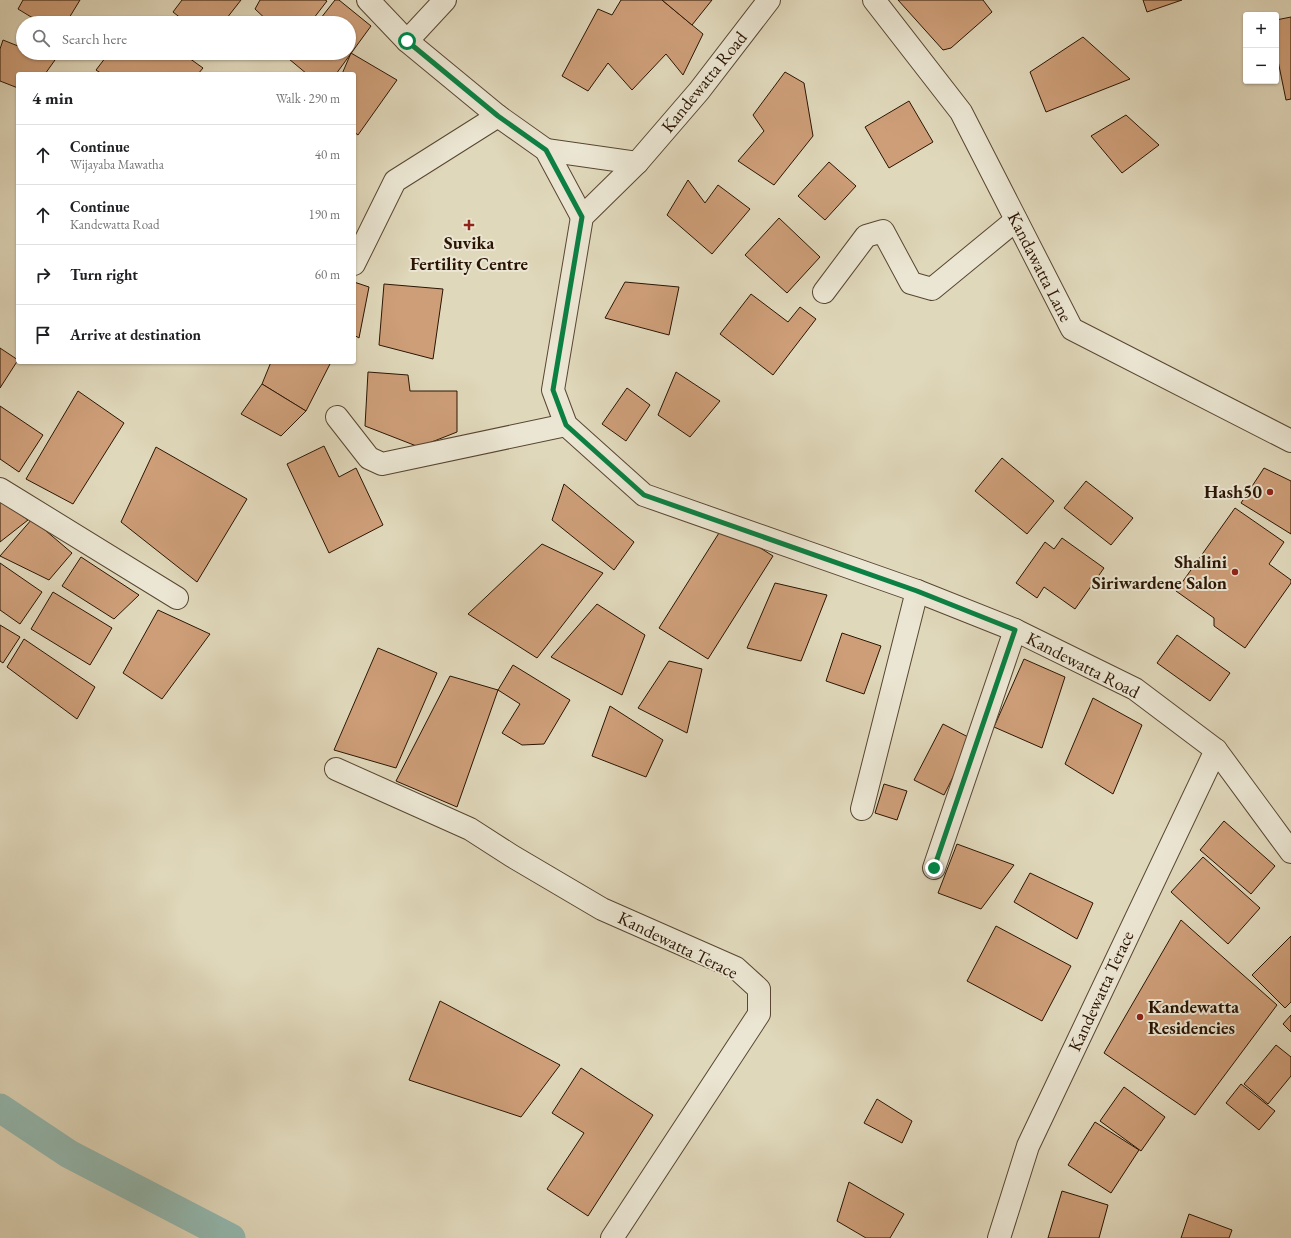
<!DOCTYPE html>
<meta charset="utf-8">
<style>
:root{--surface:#fff;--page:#f6f6f6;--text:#202124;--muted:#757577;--line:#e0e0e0}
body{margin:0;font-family:"EB Garamond",serif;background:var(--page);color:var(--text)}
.controls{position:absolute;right:12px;top:12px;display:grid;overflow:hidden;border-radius:4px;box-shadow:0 1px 3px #0004}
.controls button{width:36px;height:36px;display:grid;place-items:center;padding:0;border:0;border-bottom:1px solid var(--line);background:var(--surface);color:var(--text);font:20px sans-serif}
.stop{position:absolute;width:12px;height:12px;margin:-9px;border:3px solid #0b8043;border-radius:50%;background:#fff}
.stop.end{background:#0b8043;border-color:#fff;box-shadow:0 1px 4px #0008}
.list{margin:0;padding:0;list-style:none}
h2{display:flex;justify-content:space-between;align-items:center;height:52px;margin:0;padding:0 16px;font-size:17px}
h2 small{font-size:13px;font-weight:400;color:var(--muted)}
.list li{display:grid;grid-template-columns:26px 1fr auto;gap:12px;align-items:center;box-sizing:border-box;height:60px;padding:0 16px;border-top:1px solid var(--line)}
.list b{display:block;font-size:15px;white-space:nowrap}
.list p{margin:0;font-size:13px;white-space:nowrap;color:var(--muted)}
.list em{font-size:13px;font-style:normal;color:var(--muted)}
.icon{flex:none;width:22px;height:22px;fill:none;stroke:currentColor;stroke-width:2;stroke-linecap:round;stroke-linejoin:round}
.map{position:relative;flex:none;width:1291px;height:1238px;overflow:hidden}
.search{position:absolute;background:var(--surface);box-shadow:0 1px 3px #0004;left:16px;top:16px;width:340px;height:44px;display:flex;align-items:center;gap:10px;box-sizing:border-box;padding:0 14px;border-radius:22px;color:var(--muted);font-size:15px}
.panel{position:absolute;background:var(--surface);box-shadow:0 1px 3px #0004;left:16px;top:72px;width:340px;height:292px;border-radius:4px}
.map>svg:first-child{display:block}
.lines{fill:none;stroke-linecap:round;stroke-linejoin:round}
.canal{stroke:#94bab1;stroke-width:29}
.building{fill:#cd9e78;stroke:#2b1503}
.minor-casing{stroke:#584631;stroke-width:24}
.minor{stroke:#ebe6d3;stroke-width:22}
.route{stroke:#0b8043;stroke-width:5}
.poi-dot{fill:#8f2418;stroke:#ebe6d3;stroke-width:1.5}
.labels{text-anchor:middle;stroke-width:4;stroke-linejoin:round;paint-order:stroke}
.street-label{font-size:18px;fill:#2b1503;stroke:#ebe6d3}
.poi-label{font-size:18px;font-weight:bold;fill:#2b1503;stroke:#ebe6d3;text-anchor:end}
</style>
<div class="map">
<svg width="1291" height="1238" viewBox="0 0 1291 1238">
<rect width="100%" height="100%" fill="#e0d8bb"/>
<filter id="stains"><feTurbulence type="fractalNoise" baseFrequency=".005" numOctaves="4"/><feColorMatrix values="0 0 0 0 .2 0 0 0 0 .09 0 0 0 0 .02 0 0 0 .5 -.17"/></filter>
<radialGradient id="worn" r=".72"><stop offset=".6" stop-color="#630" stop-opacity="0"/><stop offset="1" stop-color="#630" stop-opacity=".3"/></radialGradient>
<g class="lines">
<path class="canal" d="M0,1108l69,46 162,84"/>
</g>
<g class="building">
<path d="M23,0h57l-14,23h-25l-23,-14z"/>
<path d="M182,0h59l-18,23h-36l-14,-11z"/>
<path d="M260,0h65l2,1 -17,22h-40l-15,-14z"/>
<path d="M335,0h4l32,26 -35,48h-29l-18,-15 5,-6h55v-30h-32z"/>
<path d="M621,0h41l41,34 -20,41 -17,-21 -34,36 -24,-27 -20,28 -26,-15 36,-67 14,6z"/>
<path d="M662,0h50l-20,25z"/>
<path d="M898,0h85l9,12 -41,36 -8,2z"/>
<path d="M1143,0h39l-35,12z"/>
<path d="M1291,17v82l-5,1 -10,-49v-31z"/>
<path d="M135,18l7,5h-11z"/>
<path d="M1083,37l47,42 -84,33 -16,-40z"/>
<path d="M3,40l20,8v5h15l17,7 -10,14h-27v14l-18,-7v-32z"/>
<path d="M109,53h73l21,15 -5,6h-96l-6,-4z"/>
<path d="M351,53l46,27 -39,55 -4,-3v-58h-12z"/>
<path d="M785,72l19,11 9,53 -39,49 -36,-24 26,-30 -11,-16z"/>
<path d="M909,101l24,41 -44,26 -24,-41z"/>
<path d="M1126,115l33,30 -37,28 -31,-37z"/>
<path d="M829,162l27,24 -31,34 -27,-24z"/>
<path d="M688,180l17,23 13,-18 32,24 -38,45 -45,-39z"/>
<path d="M779,218l41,39 -33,36 -42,-38z"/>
<path d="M354,282l15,5 -10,51 -5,-3z"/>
<path d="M625,282l54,5 -10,48 -64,-17z"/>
<path d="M384,284l59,5 -10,70 -54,-14z"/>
<path d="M751,294l37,28 12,-15 16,12 -43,56 -53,-41z"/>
<path d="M0,348l18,12 -18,28z"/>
<path d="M271,362h60l-25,49 -44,-27z"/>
<path d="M368,372l40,3 2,16h47v41l-38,15 -54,-21z"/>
<path d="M676,372l44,29 -30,36 -32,-22z"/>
<path d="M262,384l44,27 -25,25 -40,-22z"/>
<path d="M627,388l23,17 -24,36 -24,-17z"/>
<path d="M78,391l46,32 -51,81 -47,-25z"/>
<path d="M0,406l43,29 -24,37 -19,-13z"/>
<path d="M324,446l15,31 17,-9 27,57 -54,28 -42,-89z"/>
<path d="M156,447l91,52 -50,83 -76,-60z"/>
<path d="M1002,458l52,43 -27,33 -52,-43z"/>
<path d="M1264,468l27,13v53l-50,-31z"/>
<path d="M1086,481l47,37 -22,27 -47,-37z"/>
<path d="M564,484l70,58 -20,28 -62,-50z"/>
<path d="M0,500l28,20 -28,22z"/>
<path d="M1235,508l49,34 -15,22 22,16v3l-46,65 -31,-22v-8l-38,-27z"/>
<path d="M32,519l40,34 -23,27 -49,-24z"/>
<path d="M724,525l49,31 -65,103 -49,-31z"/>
<path d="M1062,538l42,30 -29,41 -31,-22 -7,11 -21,-15 29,-41 9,7z"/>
<path d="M542,544l61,29 -66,85 -69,-44z"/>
<path d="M81,557l58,38 -25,24 -52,-33z"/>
<path d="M0,563l42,29 -22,32 -20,-14z"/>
<path d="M775,583l52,12 -26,66 -54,-13z"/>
<path d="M53,592l59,36 -22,37 -59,-36z"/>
<path d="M597,604l48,31 -23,60 -71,-38z"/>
<path d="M158,610l52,24 -48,65 -39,-26z"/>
<path d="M0,625l20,12 -17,26 -3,-2z"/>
<path d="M842,633l39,13 -17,48 -38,-13z"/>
<path d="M1177,635l53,38 -20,28 -53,-38z"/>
<path d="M24,639l71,48 -18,32 -70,-52z"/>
<path d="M378,648l59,25 -41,95 -62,-18z"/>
<path d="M1024,659l41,18 -23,71 -48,-21z"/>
<path d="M669,661l33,8 -15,64 -49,-25z"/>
<path d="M513,665l57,35 -26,44 -22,1 -20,-12 18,-29 -22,-14z"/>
<path d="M450,676l48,14 -41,117 -61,-26z"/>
<path d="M1093,698l49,27 -29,69 -48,-30z"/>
<path d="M610,706l53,34 -17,37 -54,-21z"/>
<path d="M943,724l29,15 -28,56 -30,-15z"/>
<path d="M884,784l23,7 -10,29 -22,-7z"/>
<path d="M1224,821l51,45 -24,28 -51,-44z"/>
<path d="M957,844l57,21 -33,44 -43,-16z"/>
<path d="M1203,857l57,51 -32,36 -57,-52z"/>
<path d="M1030,873l63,30 -16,36 -63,-37z"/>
<path d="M1181,920l96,85 -82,110 -91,-62z"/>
<path d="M996,926l75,40 -29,55 -75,-40z"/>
<path d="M1291,936v66l-6,6 -33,-33z"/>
<path d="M440,1001l120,64 -39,52 -112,-37z"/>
<path d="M1291,1015v17l-8,-8z"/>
<path d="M1276,1045l15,12v19l-23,28 -24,-20z"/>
<path d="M581,1068l72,47 -65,101 -41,-27 37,-56 -32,-20z"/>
<path d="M1241,1084l34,27 -16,19 -33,-27z"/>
<path d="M1124,1087l41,30 -24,34 -41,-30z"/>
<path d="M877,1099l35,22 -10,22 -38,-20z"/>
<path d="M1095,1122l44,28 -28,43 -43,-28z"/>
<path d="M849,1182l55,32 -14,24h-24l-29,-17z"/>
<path d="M1062,1191l46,14 -9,33h-51z"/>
<path d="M1189,1214l43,16 -3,8h-48z"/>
</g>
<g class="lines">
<g class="minor-casing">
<g id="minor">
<path d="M368,0l39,41 91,75 48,34 36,67"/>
<path d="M769,0l-70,91 -62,72 -55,54 -29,173 13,35 78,70 273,96 98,39 120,59 81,61 75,102"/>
<path d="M874,0l87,112 111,217 219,112"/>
<path d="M407,41l38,-41"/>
<path d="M546,150l91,13"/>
<path d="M354,264l41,-83 103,-65"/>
<path d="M824,292l42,-56 17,-5 28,52 21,6 84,-69"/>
<path d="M337,417l32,41 13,6 184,-39"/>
<path d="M0,489l177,109"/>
<path d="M336,769l134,60 42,27 90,53 134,59 23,21v25l-147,224"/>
<path d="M862,809l55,-218"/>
<path d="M934,868l81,-238"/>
<path d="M999,1238l29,-92 188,-396"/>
</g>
</g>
<use href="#minor" class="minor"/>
</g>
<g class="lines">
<path class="route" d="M407,41l91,75 48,34 36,67 -29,173 13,35 78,70 273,96 98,39 -81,238"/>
</g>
<g class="poi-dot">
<path d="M467 219h4v4h4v4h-4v4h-4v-4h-4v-4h4z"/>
<circle cx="1270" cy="492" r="4"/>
<circle cx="1235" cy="572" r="4"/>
<circle cx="1140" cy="1017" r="4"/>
</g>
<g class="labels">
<g class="street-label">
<text transform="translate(704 82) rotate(-51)" y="6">Kandewatta Road</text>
<text transform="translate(1040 267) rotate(63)" y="6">Kandawatta Lane</text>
<text transform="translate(1083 665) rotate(27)" y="6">Kandewatta Road</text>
<text transform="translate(678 945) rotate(26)" y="6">Kandewatta Terace</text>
<text transform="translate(1101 991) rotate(-65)" y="6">Kandewatta Terace</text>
</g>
<g class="poi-label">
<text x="469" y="249" text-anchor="middle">Suvika<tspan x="469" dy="21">Fertility Centre</tspan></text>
<text x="1262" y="498">Hash50</text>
<text x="1227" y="568">Shalini<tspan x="1227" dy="21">Siriwardene Salon</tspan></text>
<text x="1148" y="1013" text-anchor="start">Kandewatta<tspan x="1148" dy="21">Residencies</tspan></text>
</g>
</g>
<rect width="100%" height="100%" filter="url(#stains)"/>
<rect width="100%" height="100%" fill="url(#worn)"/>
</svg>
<div class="controls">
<button>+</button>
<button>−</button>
</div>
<div class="stop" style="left:407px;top:41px"></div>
<div class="stop end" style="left:934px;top:868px"></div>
<div class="search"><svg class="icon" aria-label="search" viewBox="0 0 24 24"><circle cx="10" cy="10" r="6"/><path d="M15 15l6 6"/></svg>Search here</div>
<section class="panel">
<h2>4 min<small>Walk · 290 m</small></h2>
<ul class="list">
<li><svg class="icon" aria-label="ahead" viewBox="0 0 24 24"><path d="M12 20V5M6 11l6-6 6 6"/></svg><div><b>Continue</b><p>Wijayaba Mawatha</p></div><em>40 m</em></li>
<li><svg class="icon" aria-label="ahead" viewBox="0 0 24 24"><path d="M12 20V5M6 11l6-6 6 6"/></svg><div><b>Continue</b><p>Kandewatta Road</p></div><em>190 m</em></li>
<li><svg class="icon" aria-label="right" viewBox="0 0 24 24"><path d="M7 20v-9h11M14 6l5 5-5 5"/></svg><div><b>Turn right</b></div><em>60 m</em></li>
<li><svg class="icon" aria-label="arrive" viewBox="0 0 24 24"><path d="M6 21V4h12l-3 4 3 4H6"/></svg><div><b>Arrive at destination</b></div></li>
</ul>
</section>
</div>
